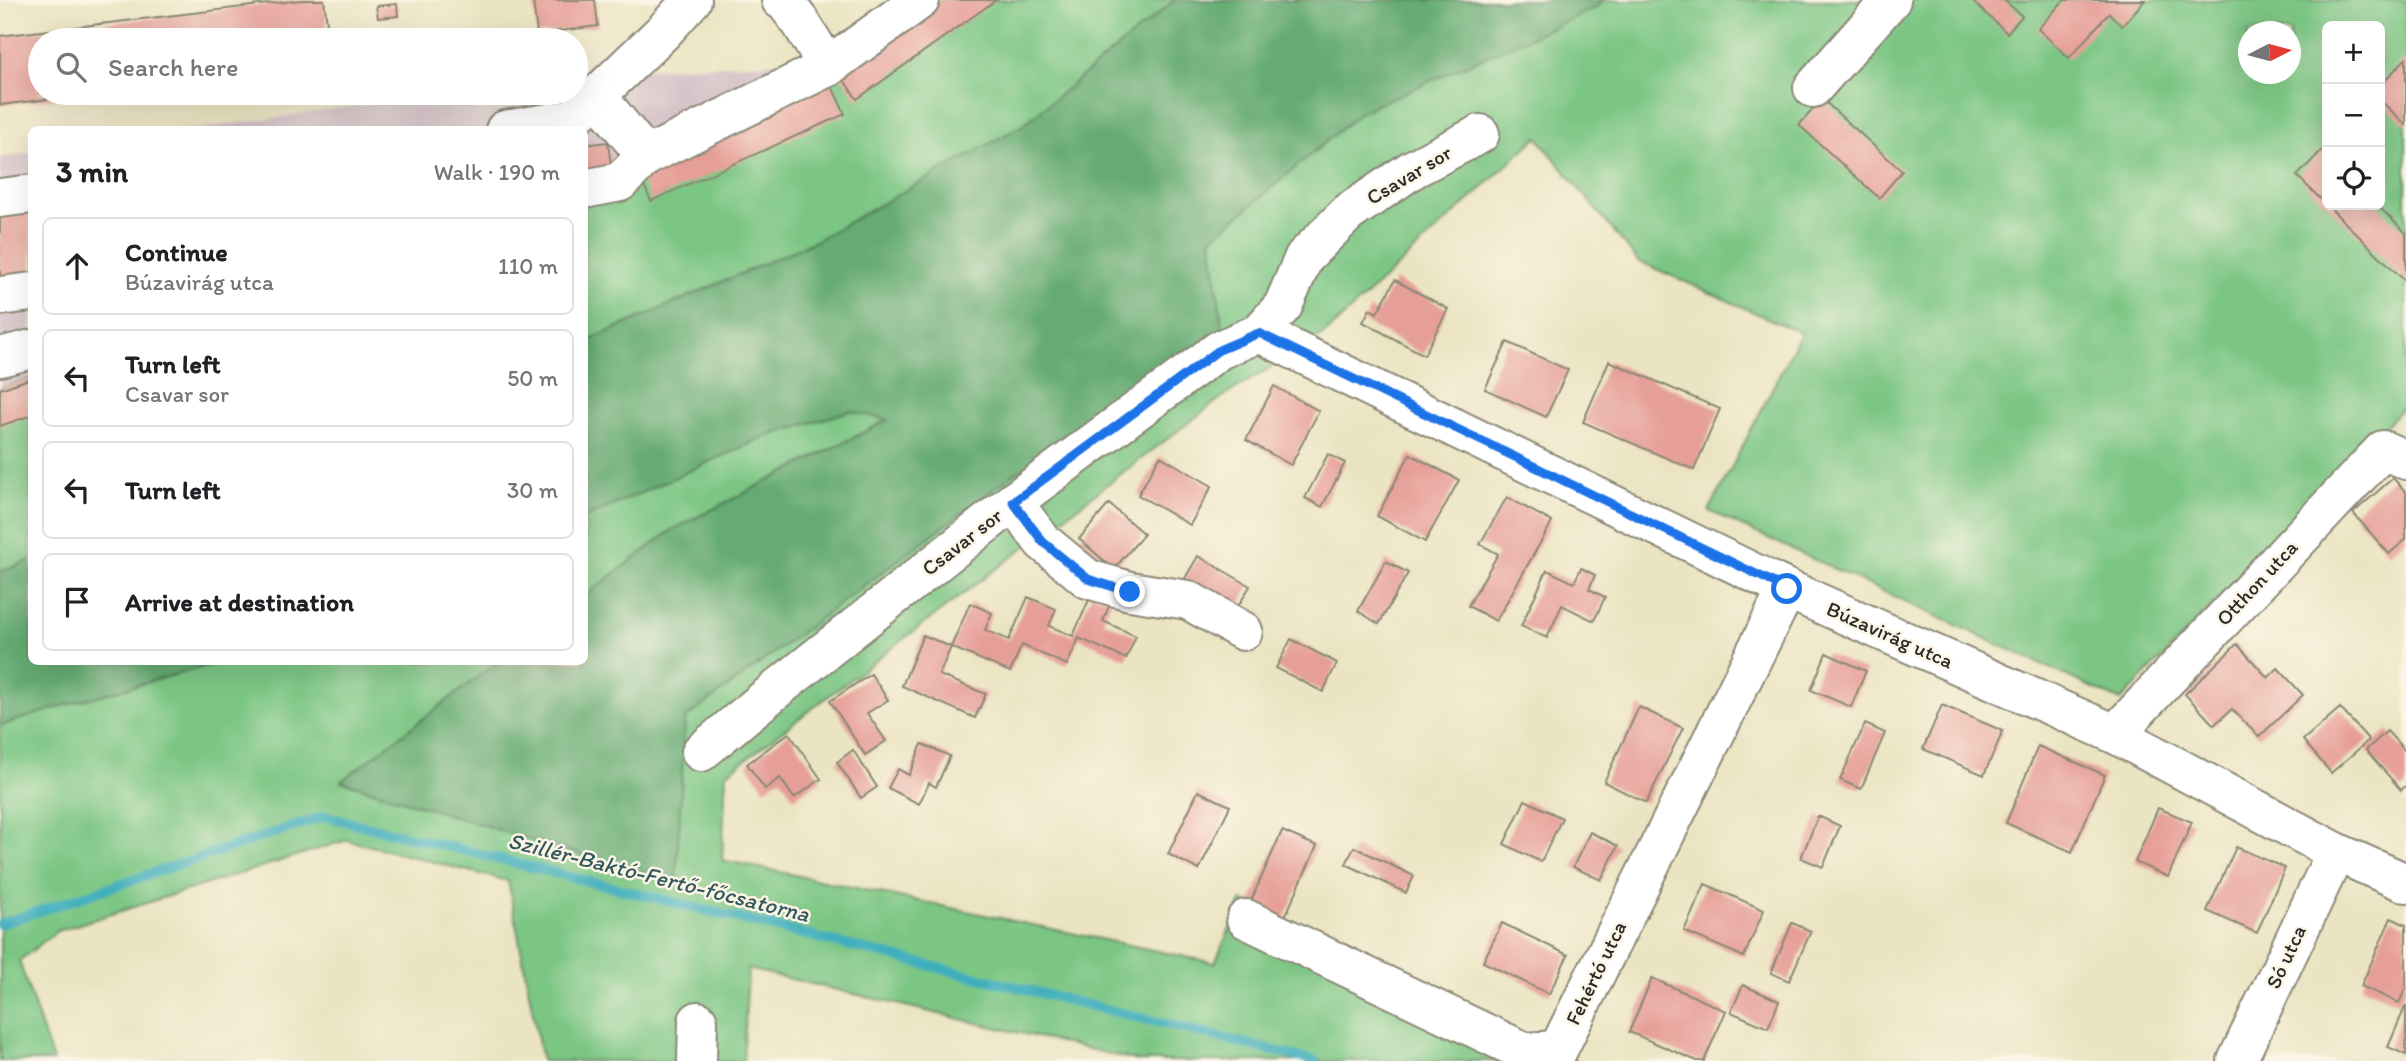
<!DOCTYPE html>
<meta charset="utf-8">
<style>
:root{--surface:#fff;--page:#f2f2f2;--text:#202124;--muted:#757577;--line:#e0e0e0}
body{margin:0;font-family:Itim,sans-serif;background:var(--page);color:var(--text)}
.controls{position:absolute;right:21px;top:21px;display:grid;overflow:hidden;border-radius:10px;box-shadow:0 7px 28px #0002}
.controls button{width:63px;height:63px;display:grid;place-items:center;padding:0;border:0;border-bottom:2px solid var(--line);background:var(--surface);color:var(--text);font:35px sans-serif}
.compass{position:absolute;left:2238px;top:21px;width:63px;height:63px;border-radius:50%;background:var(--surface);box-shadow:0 7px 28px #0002;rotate:84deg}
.stop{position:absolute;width:21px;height:21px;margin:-16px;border:5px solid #1a73e8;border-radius:50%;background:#fff}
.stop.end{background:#1a73e8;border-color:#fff;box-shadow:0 2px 7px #0008}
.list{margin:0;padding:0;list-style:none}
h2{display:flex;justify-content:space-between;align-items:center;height:91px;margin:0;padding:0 28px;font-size:30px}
h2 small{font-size:23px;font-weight:400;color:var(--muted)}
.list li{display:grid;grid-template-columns:46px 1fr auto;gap:21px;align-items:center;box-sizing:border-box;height:98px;margin:0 14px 14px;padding:0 14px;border:2px solid var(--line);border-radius:10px}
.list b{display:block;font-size:26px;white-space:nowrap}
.list p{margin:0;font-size:23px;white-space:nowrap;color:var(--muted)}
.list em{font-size:23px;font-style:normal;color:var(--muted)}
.icon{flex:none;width:38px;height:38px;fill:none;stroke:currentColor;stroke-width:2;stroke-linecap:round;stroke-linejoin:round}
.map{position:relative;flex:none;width:2406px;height:1061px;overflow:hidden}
.search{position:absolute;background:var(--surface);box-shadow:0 7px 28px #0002;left:28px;top:28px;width:560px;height:77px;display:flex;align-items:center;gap:18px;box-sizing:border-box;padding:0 24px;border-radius:38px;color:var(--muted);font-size:26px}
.panel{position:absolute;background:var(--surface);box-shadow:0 7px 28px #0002;left:28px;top:126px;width:560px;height:539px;border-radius:10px}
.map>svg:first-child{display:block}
.industrial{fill:#d2bdc6}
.green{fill:#7cc684;stroke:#547858;stroke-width:2;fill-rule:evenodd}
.forest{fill:#65ab72;stroke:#486b4e;stroke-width:2}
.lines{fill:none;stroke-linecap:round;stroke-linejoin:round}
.stream{stroke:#40afbd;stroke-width:10}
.building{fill:#e69f98}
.minor-casing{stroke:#8b8876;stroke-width:42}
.minor{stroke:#fff;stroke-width:38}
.route{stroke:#1a73e8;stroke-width:9}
.labels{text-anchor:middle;stroke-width:5;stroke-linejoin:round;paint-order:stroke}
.street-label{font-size:21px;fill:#2b2b2b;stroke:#fcf5e5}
.water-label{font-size:23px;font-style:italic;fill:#32595e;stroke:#fcf5e5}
</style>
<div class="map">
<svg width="2406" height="1061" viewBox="0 0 2406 1061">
<rect width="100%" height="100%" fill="#fcf5e5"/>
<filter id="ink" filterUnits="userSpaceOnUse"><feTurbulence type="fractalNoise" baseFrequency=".0143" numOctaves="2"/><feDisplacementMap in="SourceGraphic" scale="14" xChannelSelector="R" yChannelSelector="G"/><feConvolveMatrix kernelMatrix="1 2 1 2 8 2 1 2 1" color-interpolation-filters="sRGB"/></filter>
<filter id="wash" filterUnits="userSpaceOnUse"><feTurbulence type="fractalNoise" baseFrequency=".00686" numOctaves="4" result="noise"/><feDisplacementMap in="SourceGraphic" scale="28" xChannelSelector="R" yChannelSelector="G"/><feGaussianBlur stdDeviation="1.57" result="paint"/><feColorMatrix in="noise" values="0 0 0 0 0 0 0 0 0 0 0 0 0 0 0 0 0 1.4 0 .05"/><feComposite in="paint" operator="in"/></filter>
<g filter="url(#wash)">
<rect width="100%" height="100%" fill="#ebe4c2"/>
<g class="industrial">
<path d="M890,0h52l-103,73 -254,130 -1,-73h-392l251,-37h133v-20l6,-1 225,-11z"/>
<path d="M31,153v225l-31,11v-231z"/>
</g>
<g class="green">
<path d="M942,0h233l-152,125 -210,117 -228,100 -1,-139 246,-121z"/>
<path d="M1604,0h802v404l-285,297 -412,-190 92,-178 -163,-72 -101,-124 -211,196 -105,65 -495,376 -4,86 493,103 27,-62 335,160h-438l-391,-92 -5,92h-201l-34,-180 -161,-41 -290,91 -38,30 34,100h-53v-335l65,-21 156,-43h277l-157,119 207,64 128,37 9,-163 393,-293 145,-93 -12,-94 151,-128 234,-103zM2327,26h53v179h-53zM2248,32h42v42h-42z"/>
<path d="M31,378v182l-31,12v-183z"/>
<path d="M850,411l39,8 -217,111 -87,66v-78l179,-81z"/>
</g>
<g class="forest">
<path d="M1175,0h429l-8,8 -234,103 -151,128 12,94 -145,93 -393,293 -9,163 -128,-37 -207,-64 157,-119h86l1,-66 87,-66 216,-110 -38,-9 -86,26 -179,81v-176l228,-100 210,-117z"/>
<path d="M31,560l1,102h189l-156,43 -65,21v-154z"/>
</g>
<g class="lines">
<path class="stream" d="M0,924l325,-108 990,245"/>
</g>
<g id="blocks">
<g class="building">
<path d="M301,0h23l5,40h-289v53l49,1 -89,11v-69z"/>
<path d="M533,0h62l3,26 -61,8z"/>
<path d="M942,0h54l-139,99 -18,-26z"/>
<path d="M1971,0h33l18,16 -15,17z"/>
<path d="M2064,0h81l-23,26 -13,-13 -40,45 -31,-29z"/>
<path d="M397,4l1,12 -20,2 -2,-12z"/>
<path d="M2406,58v67l-26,-25v-14z"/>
<path d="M830,82l15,32 -194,87 -14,-31z"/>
<path d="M1822,99l80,72 -23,27 -80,-73z"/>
<path d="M608,142l4,33 -28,3v-33z"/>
<path d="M2327,145v60h50l29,28v49l-109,-106z"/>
<path d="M32,210v66l-32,4v-66z"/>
<path d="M1395,280l53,29 -24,46 -61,-33 7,-13 7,4z"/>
<path d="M1507,342l61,28 -22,47 -61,-28z"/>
<path d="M1609,361l111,48 -26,61 -111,-48z"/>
<path d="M32,378v37l-32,11v-37z"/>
<path d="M1274,386l45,25 -28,54 -45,-25z"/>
<path d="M1328,454l17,9 -23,44 -17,-9z"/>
<path d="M1410,454l49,26 -34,62 -48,-26z"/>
<path d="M1160,456l52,30 -22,39 -52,-30z"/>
<path d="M2393,478l13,14v47l-17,15 -36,-41z"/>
<path d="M1507,497l45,25 -56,99 -28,-15 30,-52 -18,-10z"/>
<path d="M1109,504l35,30 -30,35 -35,-30z"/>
<path d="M1198,556l52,30 -14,24 -52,-30z"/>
<path d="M1386,561l22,12 -29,51 -21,-13z"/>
<path d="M1581,568l14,7 -6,14 16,8 -11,24 -32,-16 -15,33 -26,-12 26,-56 27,13z"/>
<path d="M1092,593l19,8 -8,20 33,15 -10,23 -47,-21 -12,27 -45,-20 -12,27 -59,-25 19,-44 22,10 -7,17 24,10 19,-43 28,12 -7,17 24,10z"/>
<path d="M923,635l28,12 -12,28 47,19 -11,24 -73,-32z"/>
<path d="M1291,639l46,24 -14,29 -47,-24z"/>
<path d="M2237,644l31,34 10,-10 25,27 -44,42 -27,-28 -18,16 -29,-31z"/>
<path d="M1826,653l40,18 -15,36 -40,-17z"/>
<path d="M871,674l17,26 -21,13 19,28 -21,14 -35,-54z"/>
<path d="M1942,705l61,26 -19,44 -61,-26z"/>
<path d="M1639,707l44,21 -37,75 -42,-21z"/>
<path d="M2340,708l29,32 -38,33 -28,-33z"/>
<path d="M1865,724l20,9 -24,56 -21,-9z"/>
<path d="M2387,731l19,21v34l-5,4 -35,-40z"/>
<path d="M789,733l32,46 -27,19 -14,-20 -15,11 -18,-25z"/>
<path d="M922,744l28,12 -14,31 -7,-4 -10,21 -31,-16 10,-19 11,6z"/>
<path d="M2038,746l67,29 -33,77 -66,-29z"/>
<path d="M853,750l24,37 -16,11 -24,-36z"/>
<path d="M1198,791l32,15 -31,64 -31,-16z"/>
<path d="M1525,800l37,18 -21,44 -37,-18z"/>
<path d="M2158,808l34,14 -24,55 -33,-15z"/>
<path d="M1818,816l22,10 -17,41 -22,-9z"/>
<path d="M1282,831l35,15 -33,73 -34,-16z"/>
<path d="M1590,832l28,14 -17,34 -28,-13z"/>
<path d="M1354,847l60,29 -8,17 -60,-29z"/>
<path d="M2236,847l49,21 -28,65 -50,-22z"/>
<path d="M1705,884l59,26 -20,47 -60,-26z"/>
<path d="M2391,918l15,7v63l-7,15 -38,-17z"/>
<path d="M1502,923l66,32 -19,39 -66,-32z"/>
<path d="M1792,923l19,8 -22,50 -18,-8z"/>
<path d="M1652,978l74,33 -22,50h-7l-68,-29z"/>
<path d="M1743,985l36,16 -11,27 -37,-16z"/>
<path d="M2406,1005v50l-18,-8z"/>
</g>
</g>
</g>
<g filter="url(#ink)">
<use href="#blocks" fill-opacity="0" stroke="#8b8876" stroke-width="2"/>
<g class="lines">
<g class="minor-casing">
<g id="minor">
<path d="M781,0l3,1 17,22 27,44"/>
<path d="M1813,88l78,-88"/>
<path d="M597,96l49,60 182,-89 92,-67"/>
<path d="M505,130l67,-11 92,-88 28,-31"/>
<path d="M584,189l36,-7 26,-26"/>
<path d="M0,198l32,-4"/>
<path d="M0,296l32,-4"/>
<path d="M1259,333l528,256 328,145 221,118 70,31"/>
<path d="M0,357l32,-8"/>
<path d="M1013,502l30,40 45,37 42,12 58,9 55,31"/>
<path d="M2115,734l268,-284 23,10"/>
<path d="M701,752l76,-63 236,-187 206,-152 40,-17 24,-27 21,-49 44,-44 65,-44 67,-35"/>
<path d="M1246,919l279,133 33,-2 229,-461"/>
<path d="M697,1061l1,-40"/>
<path d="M2237,1061l99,-209"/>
</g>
</g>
<use href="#minor" class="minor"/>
</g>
</g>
<g class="lines" filter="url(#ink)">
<path class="route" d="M1130,592l-42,-13 -45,-37 -30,-40 206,-152 40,-17 528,256"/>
</g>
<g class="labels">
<g class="street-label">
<text transform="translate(1409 175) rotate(-31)" y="7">Csavar sor</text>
<text transform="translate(962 542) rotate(-38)" y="7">Csavar sor</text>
<text transform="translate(2257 583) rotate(-47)" y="7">Otthon utca</text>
<text transform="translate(1890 635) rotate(24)" y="7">Búzavirág utca</text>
<text transform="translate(2286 957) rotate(-65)" y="7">Só utca</text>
<text transform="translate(1596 973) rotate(-64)" y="7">Fehértó utca</text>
</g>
<g class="water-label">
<text transform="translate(659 877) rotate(14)" y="8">Szillér-Baktó-Fertő-főcsatorna</text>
</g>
</g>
</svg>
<div class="controls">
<button>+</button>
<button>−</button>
<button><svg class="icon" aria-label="locate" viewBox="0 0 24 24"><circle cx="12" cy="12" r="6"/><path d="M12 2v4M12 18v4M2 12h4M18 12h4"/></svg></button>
</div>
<svg class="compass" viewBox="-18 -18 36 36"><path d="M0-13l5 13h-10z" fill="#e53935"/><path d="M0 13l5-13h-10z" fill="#757577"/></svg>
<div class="stop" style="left:1787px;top:589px"></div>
<div class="stop end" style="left:1130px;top:592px"></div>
<div class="search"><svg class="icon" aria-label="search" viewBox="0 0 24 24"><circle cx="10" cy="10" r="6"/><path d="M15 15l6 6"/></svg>Search here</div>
<section class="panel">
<h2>3 min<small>Walk · 190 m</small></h2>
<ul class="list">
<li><svg class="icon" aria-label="ahead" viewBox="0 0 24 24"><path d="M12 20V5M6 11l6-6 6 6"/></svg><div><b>Continue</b><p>Búzavirág utca</p></div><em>110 m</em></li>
<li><svg class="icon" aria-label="left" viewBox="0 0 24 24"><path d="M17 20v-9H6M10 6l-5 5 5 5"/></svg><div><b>Turn left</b><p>Csavar sor</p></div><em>50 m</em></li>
<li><svg class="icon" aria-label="left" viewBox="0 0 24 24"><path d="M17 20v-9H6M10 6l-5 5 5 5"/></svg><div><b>Turn left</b></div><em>30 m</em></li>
<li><svg class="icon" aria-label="arrive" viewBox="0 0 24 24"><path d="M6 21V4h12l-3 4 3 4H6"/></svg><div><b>Arrive at destination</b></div></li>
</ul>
</section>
</div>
